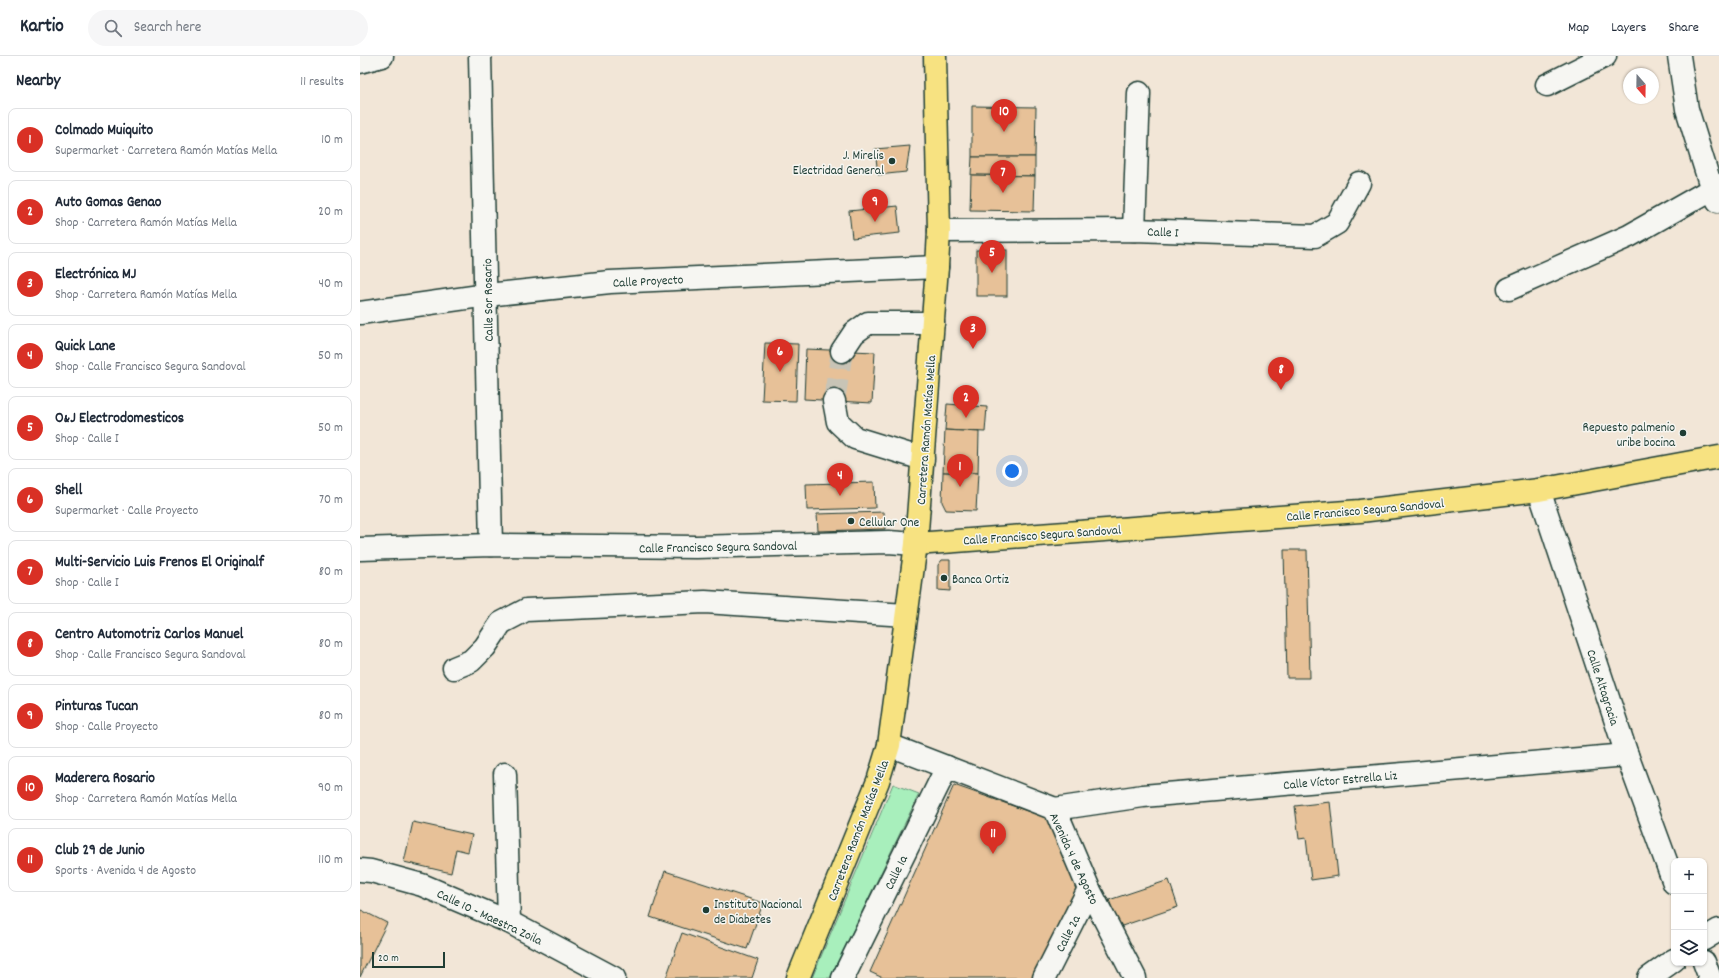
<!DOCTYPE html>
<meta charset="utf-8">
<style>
:root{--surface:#fff;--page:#f6f6f7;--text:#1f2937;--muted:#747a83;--line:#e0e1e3;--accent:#d93025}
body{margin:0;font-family:Dekko,sans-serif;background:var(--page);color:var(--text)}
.controls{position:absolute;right:12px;bottom:12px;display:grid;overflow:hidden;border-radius:8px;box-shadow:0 1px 3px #0004}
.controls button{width:36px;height:36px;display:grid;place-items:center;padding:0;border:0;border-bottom:1px solid var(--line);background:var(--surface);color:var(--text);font:20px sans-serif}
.compass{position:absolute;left:1263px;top:12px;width:36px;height:36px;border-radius:50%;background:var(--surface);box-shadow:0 1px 3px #0004;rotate:160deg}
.scale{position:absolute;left:12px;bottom:10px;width:73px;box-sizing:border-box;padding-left:4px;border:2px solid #1f3d34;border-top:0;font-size:11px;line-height:14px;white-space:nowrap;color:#1f3d34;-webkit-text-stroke:3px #f6f6f2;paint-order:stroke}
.you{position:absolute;left:652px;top:415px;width:14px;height:14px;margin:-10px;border:3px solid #fff;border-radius:50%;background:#1a73e8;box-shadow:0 0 0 6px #1a73e833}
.badge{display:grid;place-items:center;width:26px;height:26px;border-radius:50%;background:var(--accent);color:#fff;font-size:13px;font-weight:700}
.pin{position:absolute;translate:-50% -33px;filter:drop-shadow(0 1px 2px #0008)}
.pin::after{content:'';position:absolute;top:21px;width:14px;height:12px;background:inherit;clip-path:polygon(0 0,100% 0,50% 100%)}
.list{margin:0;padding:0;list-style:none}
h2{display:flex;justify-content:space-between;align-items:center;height:52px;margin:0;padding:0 16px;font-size:17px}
h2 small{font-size:13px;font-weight:400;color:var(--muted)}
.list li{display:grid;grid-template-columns:26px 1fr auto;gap:12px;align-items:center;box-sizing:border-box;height:64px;margin:0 8px 8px;padding:0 8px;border:1px solid var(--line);border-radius:8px}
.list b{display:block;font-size:15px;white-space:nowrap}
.list p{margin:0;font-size:13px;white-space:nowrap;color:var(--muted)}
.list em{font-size:13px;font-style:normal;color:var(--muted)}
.icon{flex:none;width:22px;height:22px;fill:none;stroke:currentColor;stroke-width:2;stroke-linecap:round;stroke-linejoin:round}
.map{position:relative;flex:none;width:1359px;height:922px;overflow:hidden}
header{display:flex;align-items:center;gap:24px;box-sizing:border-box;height:56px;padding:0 20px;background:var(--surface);border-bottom:1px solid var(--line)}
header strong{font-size:19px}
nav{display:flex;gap:22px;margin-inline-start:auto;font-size:14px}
.search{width:280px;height:36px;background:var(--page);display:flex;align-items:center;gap:10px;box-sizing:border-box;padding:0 14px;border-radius:22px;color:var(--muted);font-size:15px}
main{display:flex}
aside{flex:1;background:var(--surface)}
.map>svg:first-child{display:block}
.green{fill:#a8efbc;stroke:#649678}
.building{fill:#e7c198;stroke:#1f3d34}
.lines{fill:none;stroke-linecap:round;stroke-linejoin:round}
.minor-tunnel{stroke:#c8c4b6;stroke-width:22;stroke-dasharray:22 11;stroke-linecap:butt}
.minor-casing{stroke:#1f3d34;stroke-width:25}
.major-casing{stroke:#1f3d34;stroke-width:25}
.minor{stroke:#f6f6f2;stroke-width:22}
.major{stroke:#f7e281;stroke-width:22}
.poi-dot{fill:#1f3d34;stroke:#f6f6f2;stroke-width:1.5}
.labels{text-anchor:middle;stroke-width:3;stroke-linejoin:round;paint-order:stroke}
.poi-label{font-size:13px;fill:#1f3d34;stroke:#f6f6f2;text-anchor:start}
.street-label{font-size:13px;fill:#1f3d34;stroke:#f6f6f2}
</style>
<header>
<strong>Kartio</strong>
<div class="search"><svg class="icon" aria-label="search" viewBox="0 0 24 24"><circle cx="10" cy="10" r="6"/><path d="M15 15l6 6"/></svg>Search here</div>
<nav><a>Map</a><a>Layers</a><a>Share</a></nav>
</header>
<main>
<aside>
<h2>Nearby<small>11 results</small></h2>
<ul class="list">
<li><span class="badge">1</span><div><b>Colmado Muiquito</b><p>Supermarket · Carretera Ramón Matías Mella</p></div><em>10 m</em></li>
<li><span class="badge">2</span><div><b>Auto Gomas Genao</b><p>Shop · Carretera Ramón Matías Mella</p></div><em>20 m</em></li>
<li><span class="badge">3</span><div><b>Electrónica MJ</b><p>Shop · Carretera Ramón Matías Mella</p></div><em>40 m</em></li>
<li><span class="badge">4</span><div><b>Quick Lane</b><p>Shop · Calle Francisco Segura Sandoval</p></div><em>50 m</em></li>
<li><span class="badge">5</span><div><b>O&amp;J Electrodomesticos</b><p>Shop · Calle I</p></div><em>50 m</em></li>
<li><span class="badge">6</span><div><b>Shell</b><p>Supermarket · Calle Proyecto</p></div><em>70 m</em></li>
<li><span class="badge">7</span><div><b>Multi-Servicio Luis Frenos El Originalf</b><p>Shop · Calle I</p></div><em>80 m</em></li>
<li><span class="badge">8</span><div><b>Centro Automotriz Carlos Manuel</b><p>Shop · Calle Francisco Segura Sandoval</p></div><em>80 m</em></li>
<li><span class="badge">9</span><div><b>Pinturas Tucan</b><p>Shop · Calle Proyecto</p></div><em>80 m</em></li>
<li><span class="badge">10</span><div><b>Maderera Rosario</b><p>Shop · Carretera Ramón Matías Mella</p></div><em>90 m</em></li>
<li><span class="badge">11</span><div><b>Club 29 de Junio</b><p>Sports · Avenida 4 de Agosto</p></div><em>110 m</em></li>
</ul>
</aside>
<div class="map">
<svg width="1359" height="922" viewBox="0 0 1359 922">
<rect width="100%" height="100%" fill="#f2e6d7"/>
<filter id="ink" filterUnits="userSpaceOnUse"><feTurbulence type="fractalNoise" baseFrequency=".025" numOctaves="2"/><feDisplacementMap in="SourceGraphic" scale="8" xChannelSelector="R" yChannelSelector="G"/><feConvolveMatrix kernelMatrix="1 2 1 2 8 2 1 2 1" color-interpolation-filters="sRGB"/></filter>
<g filter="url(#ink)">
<path class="green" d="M533,728l26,10 -89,184h-18z"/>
<g class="building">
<path d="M612,50l64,1 -1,50h-63z"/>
<path d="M550,90l-4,26 -28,3 -3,-26z"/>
<path d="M612,101h63v19l-64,-1z"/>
<path d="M611,119l64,1 -1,35 -64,-1z"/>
<path d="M537,150l3,27 -48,5 -3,-27z"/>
<rect x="616" y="194" width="31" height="46"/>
<path d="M405,287l33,1 -2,57 -34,-1z"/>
<path d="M446,293l69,3 -3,51 -68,-4z"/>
<path d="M587,348l40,3 -2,25 -40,-2z"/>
<path d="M585,374l34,2 -1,41 -35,-1z"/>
<path d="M583,416l35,1 -2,38 -30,-1 -4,-8z"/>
<path d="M514,426l1,26 -68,2 -1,-26z"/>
<path d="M524,456l1,17 -67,2 -1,-17z"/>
<path d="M924,494h23l3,128h-23z"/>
<path d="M582,504h8v31l-12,-1v-25z"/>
<path d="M594,729l93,33 32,72 -47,88h-149l-13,-6z"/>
<path d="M970,746l8,74 -27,4 -5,-42 -7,1 -4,-33z"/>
<path d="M53,766l59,13 -4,17 -12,-3 -5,24 -47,-11z"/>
<path d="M305,815l98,32 -16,46 -97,-32z"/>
<path d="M809,824l9,27 -59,20 -10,-27z"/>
<path d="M1,854l26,13 -27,54v-65z"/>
<path d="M322,877l76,27 -6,18h-86z"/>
</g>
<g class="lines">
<path class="minor-tunnel" d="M474,345l8,-50"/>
<g class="minor-casing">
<g id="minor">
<path d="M120,0l11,489"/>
<path d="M1319,0l8,53 25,81 6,11"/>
<path d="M0,6l22,-6"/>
<path d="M1187,29l58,-29"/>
<path d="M774,174l5,-137"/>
<path d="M579,175l195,-1 181,6 22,-13 22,-40"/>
<path d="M1149,233l120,-53 90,-51"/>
<path d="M0,257l127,-18 123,-13 327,-15"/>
<path d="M482,295l12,-18 14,-10h65"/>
<path d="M474,345l4,21 17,16 68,21"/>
<path d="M1179,434l88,265 47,128"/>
<path d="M0,493l131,-4 205,2 192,-5 28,2"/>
<path d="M94,612l17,-7 14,-14 16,-24 25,-13 179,-8 201,13"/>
<path d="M529,689l166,64 34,80 46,89"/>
<path d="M145,718l4,148"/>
<path d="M695,753l88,-13 484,-41"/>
<path d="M0,814l11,1 51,14 87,37 105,56"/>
<path d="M1344,883l15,-9"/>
<path d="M1344,906l6,16"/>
<path d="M483,922l104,-211"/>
<path d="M684,922l45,-89"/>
<path d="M1289,922l25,-18"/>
</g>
</g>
<g class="major-casing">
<g id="major">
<path d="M556,488l444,-33 179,-21 180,-33"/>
<path d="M438,922l80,-197 11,-36 27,-201 21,-277 2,-36 -4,-175"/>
</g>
</g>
<use href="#minor" class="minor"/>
<use href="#major" class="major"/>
</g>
</g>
<g class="poi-dot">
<circle cx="532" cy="105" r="4"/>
<circle cx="1323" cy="377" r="4"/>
<circle cx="491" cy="465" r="4"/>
<circle cx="584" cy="522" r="4"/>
<circle cx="346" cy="854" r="4"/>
</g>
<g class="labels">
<g class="poi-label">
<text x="524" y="103" text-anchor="end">J. Mirelis<tspan x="524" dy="15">Electridad General</tspan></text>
<text x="1315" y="375" text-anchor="end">Repuesto palmenio<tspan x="1315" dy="15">uribe bocina</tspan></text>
<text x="499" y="470">Cellular One</text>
<text x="592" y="527">Banca Ortiz</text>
<text x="354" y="852">Instituto Nacional<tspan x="354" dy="15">de Diabetes</tspan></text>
</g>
<g class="street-label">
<text transform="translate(803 175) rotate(2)" y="5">Calle I</text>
<text transform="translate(288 224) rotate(-3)" y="5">Calle Proyecto</text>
<text transform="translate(127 244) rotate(-91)" y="5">Calle Sor Rosario</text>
<text transform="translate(565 374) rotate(-86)" y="5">Carretera Ramón Matías Mella</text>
<text transform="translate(1005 453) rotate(-5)" y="5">Calle Francisco Segura Sandoval</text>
<text transform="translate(682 478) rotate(-4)" y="5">Calle Francisco Segura Sandoval</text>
<text transform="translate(358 490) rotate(-1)" y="5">Calle Francisco Segura Sandoval</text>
<text transform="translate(1244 631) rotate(72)" y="5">Calle Altagracia</text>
<text transform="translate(980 723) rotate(-5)" y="5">Calle Víctor Estrella Liz</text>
<text transform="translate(497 774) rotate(-69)" y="5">Carretera Ramón Matías Mella</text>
<text transform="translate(715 802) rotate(65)" y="5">Avenida 4 de Agosto</text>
<text transform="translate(535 816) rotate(-64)" y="5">Calle 1a</text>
<text transform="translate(130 860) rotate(25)" y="5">Calle 10 - Maestra Zoila</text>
<text transform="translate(707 877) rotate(-63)" y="5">Calle 2a</text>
</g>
</g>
</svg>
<div class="controls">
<button>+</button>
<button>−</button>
<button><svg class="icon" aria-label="layers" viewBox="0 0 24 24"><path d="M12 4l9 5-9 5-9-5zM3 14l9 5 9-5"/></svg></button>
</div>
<svg class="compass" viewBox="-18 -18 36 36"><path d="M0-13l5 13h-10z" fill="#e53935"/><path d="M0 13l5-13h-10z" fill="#747a83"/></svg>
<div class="scale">20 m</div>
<div class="you"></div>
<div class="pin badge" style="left:600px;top:431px">1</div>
<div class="pin badge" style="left:606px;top:362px">2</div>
<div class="pin badge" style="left:613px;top:293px">3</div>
<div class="pin badge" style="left:480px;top:440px">4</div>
<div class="pin badge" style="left:632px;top:217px">5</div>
<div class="pin badge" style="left:420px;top:316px">6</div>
<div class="pin badge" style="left:643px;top:137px">7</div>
<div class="pin badge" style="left:921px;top:334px">8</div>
<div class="pin badge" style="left:515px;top:166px">9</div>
<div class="pin badge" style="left:644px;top:76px">10</div>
<div class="pin badge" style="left:633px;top:798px">11</div>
</div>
</main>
